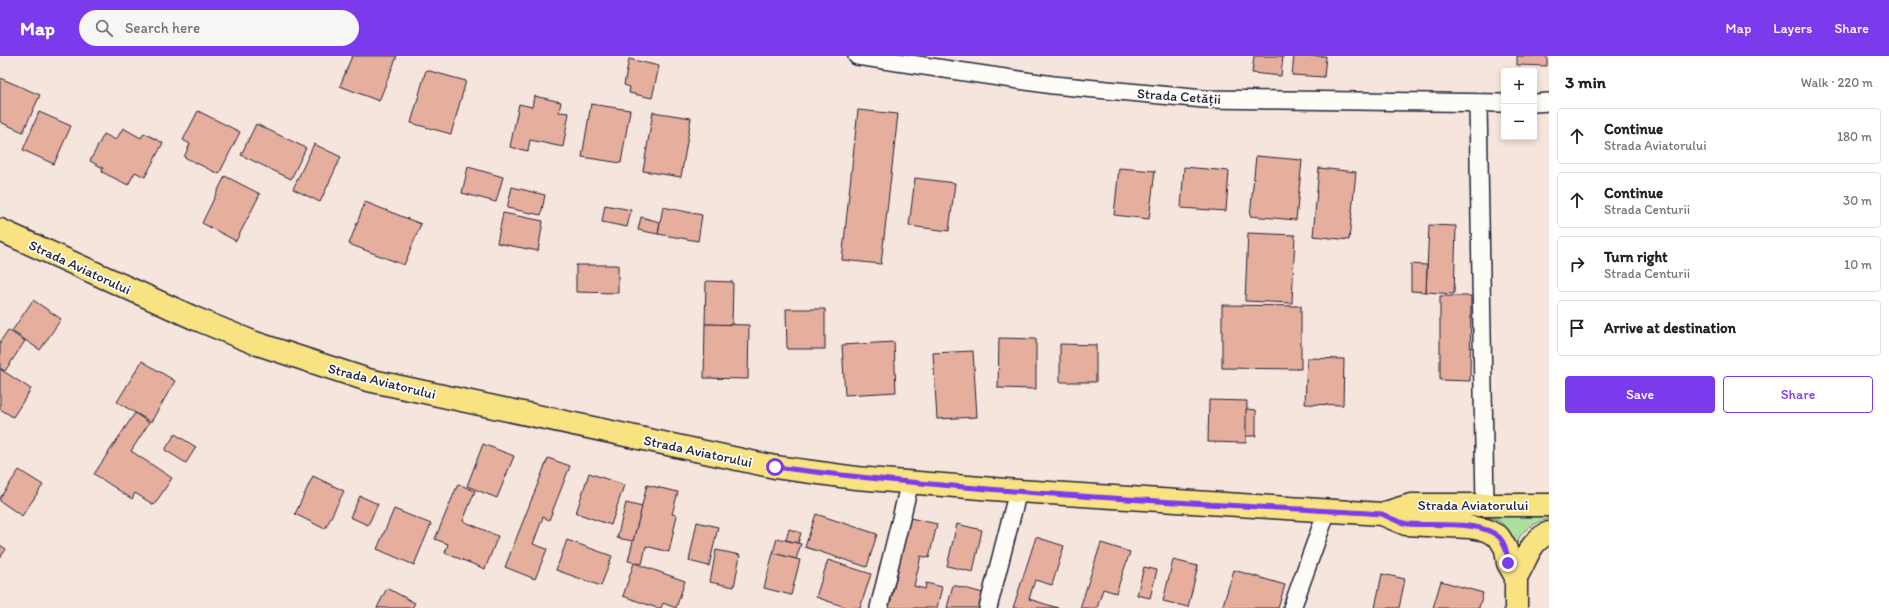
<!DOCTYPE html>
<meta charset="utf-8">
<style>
:root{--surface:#fff;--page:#f6f6f6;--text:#202124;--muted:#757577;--line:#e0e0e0;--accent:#7c3aed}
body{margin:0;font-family:Itim,sans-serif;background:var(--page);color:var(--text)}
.controls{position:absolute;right:12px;top:12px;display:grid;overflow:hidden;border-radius:4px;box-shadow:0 2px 6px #0003}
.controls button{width:36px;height:36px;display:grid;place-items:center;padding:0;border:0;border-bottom:1px solid var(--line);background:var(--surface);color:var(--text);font:20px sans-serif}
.stop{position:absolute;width:12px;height:12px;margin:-9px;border:3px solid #7c3aed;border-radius:50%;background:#fff}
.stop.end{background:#7c3aed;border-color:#fff;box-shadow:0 1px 4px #0008}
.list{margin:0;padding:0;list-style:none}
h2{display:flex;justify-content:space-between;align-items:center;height:52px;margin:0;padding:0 16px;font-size:17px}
h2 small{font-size:13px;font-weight:400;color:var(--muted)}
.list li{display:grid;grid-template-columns:26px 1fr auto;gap:12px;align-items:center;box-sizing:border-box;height:56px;margin:0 8px 8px;padding:0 8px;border:1px solid var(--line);border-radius:4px}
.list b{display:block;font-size:15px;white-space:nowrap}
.list p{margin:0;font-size:13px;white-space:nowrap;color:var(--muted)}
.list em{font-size:13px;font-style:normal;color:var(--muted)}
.actions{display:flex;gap:8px;padding:12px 16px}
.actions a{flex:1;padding:9px 0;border:1px solid var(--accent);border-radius:4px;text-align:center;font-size:14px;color:var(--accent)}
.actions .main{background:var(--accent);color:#fff}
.icon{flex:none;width:22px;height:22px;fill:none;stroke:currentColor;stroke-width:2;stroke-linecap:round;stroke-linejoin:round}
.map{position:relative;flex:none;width:1549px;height:552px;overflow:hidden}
header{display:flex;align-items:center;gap:24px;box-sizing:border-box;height:56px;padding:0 20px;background:var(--accent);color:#fff}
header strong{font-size:19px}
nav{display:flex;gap:22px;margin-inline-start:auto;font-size:14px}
.search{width:280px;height:36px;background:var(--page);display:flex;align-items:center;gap:10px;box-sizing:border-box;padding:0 14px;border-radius:22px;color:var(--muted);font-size:15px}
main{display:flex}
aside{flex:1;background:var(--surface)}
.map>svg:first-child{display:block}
.green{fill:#addf9f;stroke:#68806d}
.building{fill:#e6ae9d;stroke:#22223b}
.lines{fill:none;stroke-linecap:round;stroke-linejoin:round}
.minor-casing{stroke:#22223b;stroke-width:20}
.primary-casing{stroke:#22223b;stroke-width:25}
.minor{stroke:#fdfcf7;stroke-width:17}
.primary{stroke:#f8e281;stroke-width:22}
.route{stroke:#7c3aed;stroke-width:5}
.labels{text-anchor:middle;stroke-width:3.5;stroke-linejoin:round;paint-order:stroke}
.street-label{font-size:14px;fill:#22223b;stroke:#fdfcf7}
</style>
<header>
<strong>Map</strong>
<div class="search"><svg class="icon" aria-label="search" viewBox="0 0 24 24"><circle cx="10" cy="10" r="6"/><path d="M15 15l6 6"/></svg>Search here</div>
<nav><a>Map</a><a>Layers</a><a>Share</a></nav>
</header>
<main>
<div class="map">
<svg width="1549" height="552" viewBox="0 0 1549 552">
<rect width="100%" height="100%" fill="#f6e5dc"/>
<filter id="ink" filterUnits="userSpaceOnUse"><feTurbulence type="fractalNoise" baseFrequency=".025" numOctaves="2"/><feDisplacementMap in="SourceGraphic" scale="8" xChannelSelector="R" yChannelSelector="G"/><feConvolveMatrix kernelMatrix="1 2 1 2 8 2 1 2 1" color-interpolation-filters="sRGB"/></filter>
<g filter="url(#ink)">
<path class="green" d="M1458,459h91v4c-16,4 -29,11 -33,27 -12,-33 -27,-29 -58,-31z"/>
<g class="building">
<path d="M352,0h45l-18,45 -39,-15z"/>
<path d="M1254,0h29l-2,20 -29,-3z"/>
<path d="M1294,0h32l-2,21 -32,-2z"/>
<path d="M1517,0h30v10l-30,-1z"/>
<path d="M629,3l30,7 -7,32 -23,-5 1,-6 -6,-2z"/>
<path d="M426,14l40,11 -15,53 -40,-11z"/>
<path d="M0,22l40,17 -17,37 -23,-10z"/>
<path d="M534,40l27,6 -2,10 10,1 -6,34 -33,-7 -2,11 -18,-4 9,-43 13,3z"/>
<path d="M591,48l39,6 -9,53 -39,-6z"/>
<path d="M858,54l40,4 -17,150 -39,-4z"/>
<path d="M198,55l42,21 -21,42 -35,-17 6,-13 -7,-4z"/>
<path d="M39,56l32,14 -17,38 -31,-14z"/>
<path d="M653,56l38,6 -10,59 -38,-6z"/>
<path d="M256,68l50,24 -15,31 -50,-24z"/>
<path d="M123,72l18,10 3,-5 19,10 -18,34 -10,-5 -7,13 -26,-13 1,-4 -13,-7 14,-27 12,6z"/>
<path d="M314,88l27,13 -21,45 -27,-13z"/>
<path d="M1256,100l46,4 -6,60 -46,-4z"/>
<path d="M468,111l35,10 -7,25 -34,-9z"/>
<path d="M1184,111l45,4 -3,40 -45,-3z"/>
<path d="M1119,112l36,3 -6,48 -35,-4z"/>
<path d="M1319,112l37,4 -7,68 -36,-4z"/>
<path d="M225,120l35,18 -24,47 -34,-18z"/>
<path d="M915,122l40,5 -6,48 -40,-5z"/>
<path d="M512,131l33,8 -4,20 -34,-7z"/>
<path d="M365,146l56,22 -17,41 -55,-21z"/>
<path d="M605,149l26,5 -4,17 -25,-5z"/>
<path d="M663,151l39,8 -4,26 -40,-7z"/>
<path d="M503,157l40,8 -5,30 -41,-8z"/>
<path d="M641,161l19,5 -2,12 -20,-4z"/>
<path d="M1429,169l27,1 -2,68 -28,-2z"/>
<path d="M1248,177l47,2 -3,68 -47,-2z"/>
<path d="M1411,208l16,1 -1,27 -15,-1z"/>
<path d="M576,209h42v28l-42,-1z"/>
<path d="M706,225l27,1 -1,43 -27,-1z"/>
<path d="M1440,240h31l-1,85 -30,-1z"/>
<path d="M33,244l28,19 -21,31 -28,-19z"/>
<path d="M1222,249l79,1v63l-79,-1z"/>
<path d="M786,253h39v40h-38z"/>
<path d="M705,268l44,1 -1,54 -44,-1z"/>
<path d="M8,274l17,11 -20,30 -5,-3v-26z"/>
<path d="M999,282l37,1v50l-38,-1z"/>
<path d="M894,286l2,50 -51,3 -3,-50z"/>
<path d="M1060,288l36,1v37h-36z"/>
<path d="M973,295l4,66 -40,2 -4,-66z"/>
<path d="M1307,302l37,1 -1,46 -38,-1z"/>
<path d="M142,305l33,20 -24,41 -34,-20z"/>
<path d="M0,313l31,20 -18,28 -13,-8z"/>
<path d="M1209,344l38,1 -1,42 -38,-1z"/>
<path d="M1246,353l10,1v26h-10z"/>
<path d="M135,357l14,10 -18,28 41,27 -18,27 -19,-12 -3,6 -38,-25z"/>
<path d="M175,378l21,13 -10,16 -21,-13z"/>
<path d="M483,388l31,12 -17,42 -30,-12z"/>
<path d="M548,402l22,8 -21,54 -6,-3 -10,27 14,5 -12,30 -30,-12z"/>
<path d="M19,414l24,15 -21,31 -22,-15v-3z"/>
<path d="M589,417l35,12 -13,40 -35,-12z"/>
<path d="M313,420l31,15 -19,38 -30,-15z"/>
<path d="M458,428l17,7 -12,30 35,15 -13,33 -40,-16 3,-9 -13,-5z"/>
<path d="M647,429l31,7 -6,22 5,1 -8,37 -23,-6 -4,18 -14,-3z"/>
<path d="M360,440l18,8 -10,21 -18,-8z"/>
<path d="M626,447l16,4 -9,34 -16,-3z"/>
<path d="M394,453l37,15 -17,41 -37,-16z"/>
<path d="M816,458l61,20 -10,33 -62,-20z"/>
<path d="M910,462l27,6 -8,34 -8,-2 -7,30 11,3 1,-6 16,4 -5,21h-48z"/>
<path d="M697,466l21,5 -9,39 -20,-5z"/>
<path d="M957,468l25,6 -9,42 -26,-6z"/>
<path d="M789,473l12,4 -3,10 -12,-3z"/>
<path d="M1036,481l28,9 -12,39 -17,-5 -6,19 29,9h-45z"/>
<path d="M777,482l24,6 -5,15 -23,-6z"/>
<path d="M567,484l45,16 -11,30 -45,-16z"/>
<path d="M1101,487l29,9 -14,41 -13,-4 -6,19h-17z"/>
<path d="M0,489l6,4 -6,9z"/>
<path d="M716,494l24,5 -6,32 -24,-5z"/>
<path d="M773,497l27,7 -9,35 -27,-7z"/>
<path d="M828,504l43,14 -11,34h-12l-32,-11z"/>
<path d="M1173,504l25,6 -10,41 -25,-6z"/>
<path d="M634,507l51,18 -9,27 -13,-5 -2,5h-4l-34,-12z"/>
<path d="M1144,511l13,3 -7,28 -13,-3z"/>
<path d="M1234,514l51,15 -7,23h-56z"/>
<path d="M1382,518l23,5 -6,29h-24z"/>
<path d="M1441,525l42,12 -4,15h-46z"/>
<path d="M953,529l30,8 -4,15h-32z"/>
<path d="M387,532l28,15 -3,5h-35z"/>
</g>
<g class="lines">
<g class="minor-casing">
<g id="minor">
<path d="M857,0l196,29 151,14 300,4"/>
<path d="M1534,47l15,-1"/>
<path d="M1478,48l7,400"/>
<path d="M879,552l31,-126"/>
<path d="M988,552l30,-117"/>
<path d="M1292,552l35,-97"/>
</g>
</g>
<g class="primary-casing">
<g id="primary">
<path d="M0,174l194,88 61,25 113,37 407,87 81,11 162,13 364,23 29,-9h138"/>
<path d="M1382,458l24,10 63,3 17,3 13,7 7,12 2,14 8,14v31"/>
<path d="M1516,521c11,-17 13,-36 33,-44"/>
</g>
</g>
<use href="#minor" class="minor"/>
<use href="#primary" class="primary"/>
</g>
</g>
<g class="lines" filter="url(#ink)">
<path class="route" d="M775,411c201,26 405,35 607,47 8,4 18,9 26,10 24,2 73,-4 91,13 7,7 8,17 9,26"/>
</g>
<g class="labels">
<g class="street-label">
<text transform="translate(1179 40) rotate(4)" y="5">Strada Cetății</text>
<text transform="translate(80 211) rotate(25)" y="5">Strada Aviatorului</text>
<text transform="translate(382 325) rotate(14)" y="5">Strada Aviatorului</text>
<text transform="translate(698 395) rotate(12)" y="5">Strada Aviatorului</text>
<text x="1473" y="454">Strada Aviatorului</text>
</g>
</g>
</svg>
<div class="controls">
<button>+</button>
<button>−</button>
</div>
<div class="stop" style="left:775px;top:411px"></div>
<div class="stop end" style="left:1508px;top:507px"></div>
</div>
<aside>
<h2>3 min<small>Walk · 220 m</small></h2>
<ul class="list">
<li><svg class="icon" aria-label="ahead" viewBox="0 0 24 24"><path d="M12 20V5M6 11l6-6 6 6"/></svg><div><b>Continue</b><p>Strada Aviatorului</p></div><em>180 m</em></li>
<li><svg class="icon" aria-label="ahead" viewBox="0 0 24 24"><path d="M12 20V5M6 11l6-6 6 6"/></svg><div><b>Continue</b><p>Strada Centurii</p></div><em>30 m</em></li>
<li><svg class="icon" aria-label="right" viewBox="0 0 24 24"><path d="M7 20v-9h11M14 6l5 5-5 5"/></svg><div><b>Turn right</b><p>Strada Centurii</p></div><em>10 m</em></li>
<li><svg class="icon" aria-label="arrive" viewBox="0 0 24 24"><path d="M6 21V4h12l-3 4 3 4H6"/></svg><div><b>Arrive at destination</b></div></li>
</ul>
<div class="actions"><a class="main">Save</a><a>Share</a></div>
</aside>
</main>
